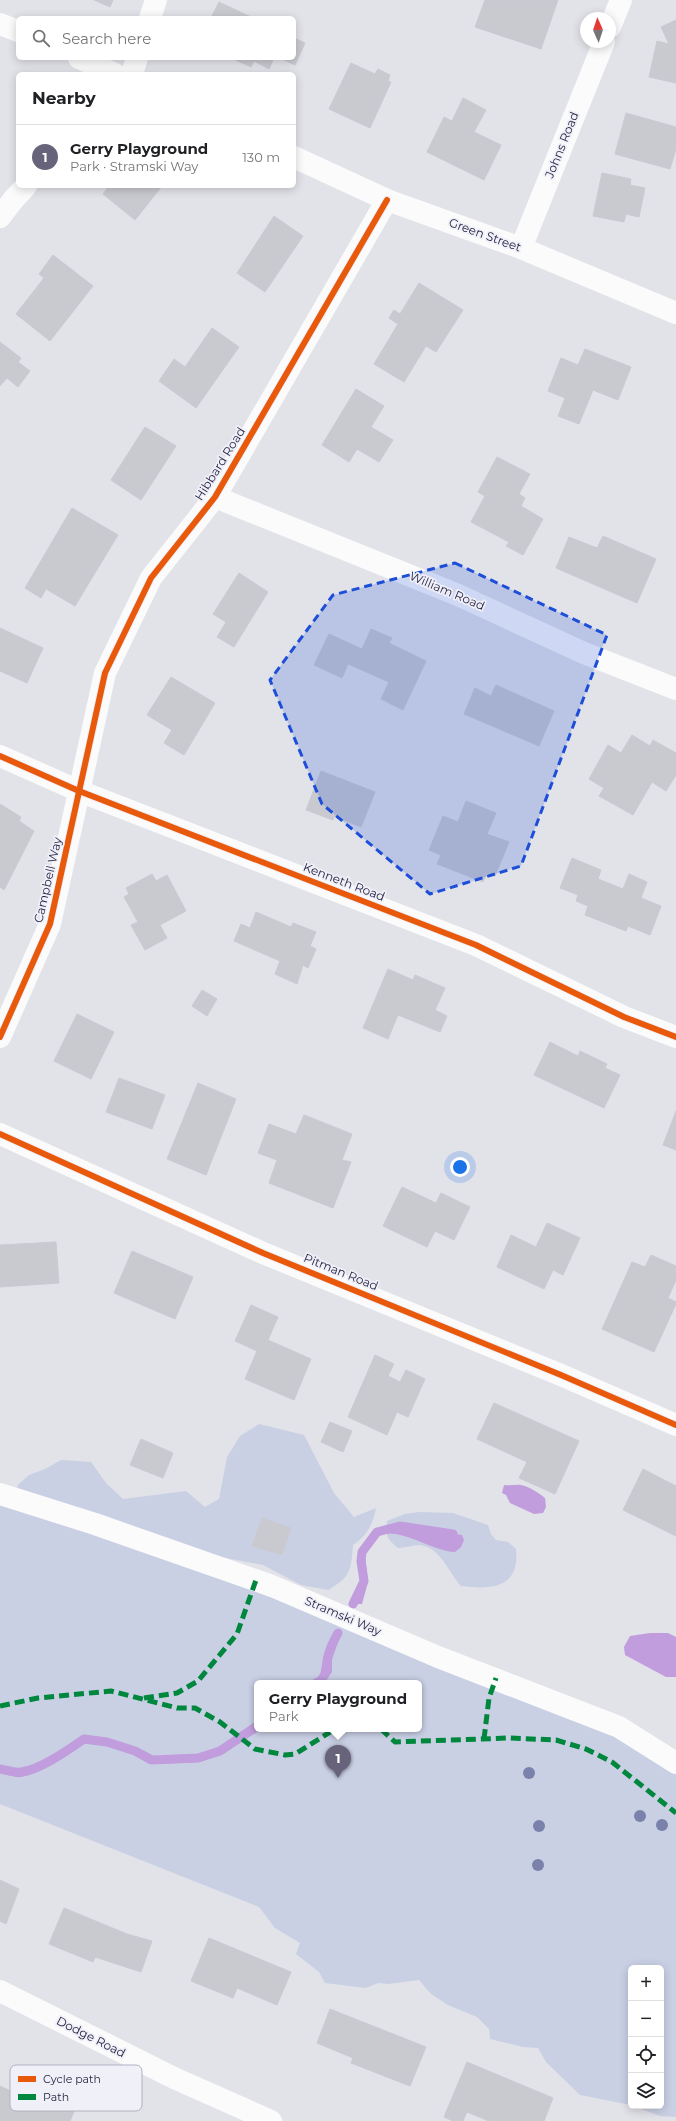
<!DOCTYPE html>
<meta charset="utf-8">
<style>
:root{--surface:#fff;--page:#f2f2f2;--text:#202124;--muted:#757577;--line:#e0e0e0;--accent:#66637a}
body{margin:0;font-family:Montserrat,sans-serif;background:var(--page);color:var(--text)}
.controls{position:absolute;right:12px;bottom:12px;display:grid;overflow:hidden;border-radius:6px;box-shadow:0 2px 10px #0003}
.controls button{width:36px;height:36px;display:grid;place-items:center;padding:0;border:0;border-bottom:1px solid var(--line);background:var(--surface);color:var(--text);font:20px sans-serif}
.compass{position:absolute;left:580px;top:12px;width:36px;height:36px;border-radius:50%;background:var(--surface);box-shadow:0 2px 10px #0003;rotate:357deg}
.you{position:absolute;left:460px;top:1167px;width:14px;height:14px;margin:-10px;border:3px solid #fff;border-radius:50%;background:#1a73e8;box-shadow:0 0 0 6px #1a73e833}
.badge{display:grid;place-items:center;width:26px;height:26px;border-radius:50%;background:var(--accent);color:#fff;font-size:13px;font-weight:700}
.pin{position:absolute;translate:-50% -33px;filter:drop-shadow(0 1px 2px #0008)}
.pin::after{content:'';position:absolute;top:21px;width:14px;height:12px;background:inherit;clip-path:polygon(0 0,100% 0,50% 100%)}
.popup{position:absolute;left:254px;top:1680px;width:168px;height:52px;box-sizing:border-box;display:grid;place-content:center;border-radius:6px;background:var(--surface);filter:drop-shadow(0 1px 3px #0005);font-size:13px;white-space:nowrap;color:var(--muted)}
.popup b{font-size:15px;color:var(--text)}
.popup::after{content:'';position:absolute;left:50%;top:100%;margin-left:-8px;border:8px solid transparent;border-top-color:var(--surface)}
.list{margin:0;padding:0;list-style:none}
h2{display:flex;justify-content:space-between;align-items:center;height:52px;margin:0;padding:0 16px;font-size:17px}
h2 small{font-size:13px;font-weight:400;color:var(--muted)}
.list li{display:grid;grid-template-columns:26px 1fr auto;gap:12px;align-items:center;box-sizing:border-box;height:64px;padding:0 16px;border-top:1px solid var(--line)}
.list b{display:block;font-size:15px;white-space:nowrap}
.list p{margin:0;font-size:13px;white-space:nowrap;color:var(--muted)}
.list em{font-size:13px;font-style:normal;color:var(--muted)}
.icon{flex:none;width:22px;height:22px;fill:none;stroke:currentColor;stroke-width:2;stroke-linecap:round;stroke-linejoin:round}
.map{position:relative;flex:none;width:676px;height:2121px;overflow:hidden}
.search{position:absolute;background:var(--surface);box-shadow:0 2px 10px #0003;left:16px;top:16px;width:280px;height:44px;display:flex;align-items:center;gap:10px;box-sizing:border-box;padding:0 14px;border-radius:6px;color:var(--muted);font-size:15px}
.panel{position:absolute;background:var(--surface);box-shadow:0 2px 10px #0003;left:16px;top:72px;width:280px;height:116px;border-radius:6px}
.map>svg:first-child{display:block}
.green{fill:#c9d0e4;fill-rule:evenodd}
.water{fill:#c19ddd}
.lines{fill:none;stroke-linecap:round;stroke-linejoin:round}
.stream{stroke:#c19ddd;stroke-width:9}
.building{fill:#c9c9d0;stroke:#cbcad2}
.minor{stroke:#fbfbfc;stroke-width:22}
.quiet{stroke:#00873e;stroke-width:5;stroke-dasharray:10 5;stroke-linecap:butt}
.cycleway-casing{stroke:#eff0f8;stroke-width:8}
.cycleway{stroke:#e8590c;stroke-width:6}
.tree{fill:#7a82ab}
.marked{fill:#1d4ed8;fill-opacity:0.2;stroke:#1d4ed8;stroke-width:3;stroke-dasharray:8 5;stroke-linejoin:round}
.labels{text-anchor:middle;stroke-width:3.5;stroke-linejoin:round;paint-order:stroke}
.street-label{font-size:12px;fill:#231e3e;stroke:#eff0f8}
.key{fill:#eff0f8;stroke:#b2b1c0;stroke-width:1}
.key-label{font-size:11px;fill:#231e3e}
</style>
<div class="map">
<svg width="676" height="2121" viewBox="0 0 676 2121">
<rect width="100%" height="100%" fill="#e2e2e9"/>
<g class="green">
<path d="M259,1424l45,11 30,58 20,24 22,-9c-3,16 -9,28 -23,37 -2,25 -2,32 -25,45l-27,-5 -38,-20 -42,-8 455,195v365l-16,-1 -27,-10h28v-138h-30v137l-51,-10 -34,-33 -8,-14 -15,-1 -33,-8 -1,-10 -12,-12 -29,-12 -17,-11 -12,-14 -31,4 -10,-1 -12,5 -41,-5 -6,-11 -23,-18 4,-11 -25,-15 -16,-21 -259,-103v-309l16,6 2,-16 11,-10 16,-6 16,-9 30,2 15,21 17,16 63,-8 19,16 14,-8 8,-42 13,-21zM257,1683h162v46h-162z"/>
<path d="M419,1512l34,1 35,12 3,9 5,6 12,2 8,7c4,39 -24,41 -55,37 -13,-14 -20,-39 -42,-41 -6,0 -14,3 -21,3 -11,-9 -13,-13 -11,-27l18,-7z"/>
</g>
<g class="water">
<path d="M504,1485c6,1 11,-1 17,0 7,1 18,8 24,13l1,9 -3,6 -9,1 -24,-11 -4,-8 -4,-2z"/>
<path d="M400,1526l62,9 2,5 -3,7 -6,5c-22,0 -60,-28 -77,-15 -5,4 -9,12 -13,18l3,27 -6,22h-9l11,-23 -3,-20 1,-9 14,-19z"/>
<path d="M338,1633l3,1 -9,25v13l-8,11h-8c12,-5 9,-15 12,-25 2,-8 6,-17 10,-25z"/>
<path d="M650,1633h18l8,4v40h-10l-41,-22 -1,-8 6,-11z"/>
<path d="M257,1726v3h5l-39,25 -23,8 -51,2 -17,-10 -26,-8 -21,-3c-15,11 -46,31 -64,34 -6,1 -15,-3 -21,-4v-4c6,1 15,4 21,3 19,-2 47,-22 63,-33l23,3 28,9 17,9 46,-2 22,-7z"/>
</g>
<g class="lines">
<g class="stream">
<path d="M353,1604l11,-23 -3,-20 1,-9 15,-20 23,-6 53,8"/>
<path d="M316,1683c12,-5 9,-16 12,-27 2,-8 6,-16 10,-23"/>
<path d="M0,1769c6,1 15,4 21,3 19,-2 47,-22 63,-33l23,3 28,9 17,9 46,-2 22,-7 37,-25"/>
</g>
</g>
<g class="building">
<path d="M94,0h19l-3,7z"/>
<path d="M485,0h73l-17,49 -66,-22z"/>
<path d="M219,2l34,16h-42z"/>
<path d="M676,20v63l-27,-6 8,-36 12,3 -8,-17z"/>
<path d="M294,38l11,5 -10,22 -15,-7h14z"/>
<path d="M231,58h43l-5,11 -15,-8 -3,6z"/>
<path d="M351,63l24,11 3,-5 12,6 -2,6 3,1 -21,46 -41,-19z"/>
<path d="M463,98l23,12 -12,22 27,13 -17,35 -57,-28 17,-35 8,4z"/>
<path d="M626,113l50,14v22l-6,20 -55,-15z"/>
<path d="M602,173l29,6 -1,6 15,3 -6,29 -13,-3 -2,8 -31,-6z"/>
<path d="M109,186h53l-27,34 -32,-26z"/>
<path d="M274,216l29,20 -38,56 -28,-19z"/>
<path d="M53,255l40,31 -43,55 -34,-27 28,-36 -5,-4z"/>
<path d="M419,283l44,27 -27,42 -10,-6 -22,36 -30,-18 24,-40 -9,-6 5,-8 6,4z"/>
<path d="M212,328l27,19 -43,61 -37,-27 15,-22 11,8z"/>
<path d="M0,342l21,16 -3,4 12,9 -12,16 -11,-9 -7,8z"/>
<path d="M585,349l46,18 -13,33 -25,-10 -14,34 -21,-8 7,-18 -17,-7 13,-33 17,7z"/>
<path d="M356,389l28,17 -13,21 22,13 -14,22 -22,-13 -8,13 -27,-17z"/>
<path d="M145,427l31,19 -35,54 -30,-20z"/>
<path d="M497,457l33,17 -11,20 6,4 -4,8 22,13 -20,36 -17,-9 3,-4 -38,-20 14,-26 -7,-4z"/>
<path d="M72,508l46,27 -43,71 -29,-17 -5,9 -16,-10z"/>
<path d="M603,536l53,23 -19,44 -81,-35 13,-31 28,11z"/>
<path d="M239,573l29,19 -34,55 -17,-10 9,-15 -13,-8z"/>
<path d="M0,628l43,20 -16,35 -27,-12z"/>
<path d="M371,629l21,9 -3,5 37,18 -23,49 -22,-11 8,-17 -41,-18 -6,14 -28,-13 15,-31 33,15z"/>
<path d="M171,677l44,26 -31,52 -20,-12 8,-13 -25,-15z"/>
<path d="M496,685l58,26 -15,35 -75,-32 11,-26 16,8z"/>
<path d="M632,735l18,11 3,-6 23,13v22l-10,16 -14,-9 -19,33 -34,-19 5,-8 -15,-9 19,-34 13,8z"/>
<path d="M321,771l54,21 -14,35 -27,-11 -1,4 -27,-10z"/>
<path d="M466,801l30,12 -9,21 22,8 -14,34 -8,-3 -4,9 -46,-18 4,-9 -12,-5 14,-34 15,6z"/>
<path d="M0,804l21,13 -2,4 15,10 -30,59 -4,-3z"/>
<path d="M572,858l29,12 -3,9 25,10 6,-15 18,8 -6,16 20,8 -11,29 -22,-9 -2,5 -41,-16 3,-9 -12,-5 2,-6 -18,-7z"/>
<path d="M152,874l4,7 11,-6 19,36 -26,14 7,13 -22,12 -14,-25 7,-3 -14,-25 5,-3 -3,-6z"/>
<path d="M256,912l35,15 2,-4 23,9 -6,14 6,3 -8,19 -5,-3 -6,19 -22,-10 5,-13 -46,-20 7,-17 9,4z"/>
<path d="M388,969l25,11 2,-5 30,13 -10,22 12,6 -7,16 -42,-17 -10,24 -25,-11z"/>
<path d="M202,990l15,9 -10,17 -15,-10z"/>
<path d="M77,1014l37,18 -23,47 -37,-18z"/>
<path d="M550,1042l28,14 2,-5 27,13 -2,4 15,7 -16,33 -70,-33z"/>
<path d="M119,1078l46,17 -13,34 -46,-17z"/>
<path d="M198,1083l38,16 -30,76 -39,-16z"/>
<path d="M676,1111v39l-13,-5z"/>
<path d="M304,1115l48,19 -10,26 9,2 -18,46 -64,-25 8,-23 -19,-7 11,-29 27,10z"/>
<path d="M402,1187l34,16 5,-10 29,14 -16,33 -19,-9 -8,16 -44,-21z"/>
<path d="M547,1223l33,15 -17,37 -10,-5 -9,19 -47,-22 14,-32 25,12z"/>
<path d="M56,1242l3,41 -59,4v-42z"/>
<path d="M132,1251l61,26 -18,42 -61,-26z"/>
<path d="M651,1255l25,11v14l-8,18 8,4v2l-22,48 -52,-23 30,-67 13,5z"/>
<path d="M251,1305l27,12 -10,23 43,19 -17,41 -49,-21 12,-28 -22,-10z"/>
<path d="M375,1355l19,9 -6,12 12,6 6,-12 19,9 -17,38 -11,-5 -10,23 -39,-18z"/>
<path d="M494,1403l85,38 -24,53 -36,-16 8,-16 -50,-23z"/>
<path d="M330,1422l22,9 -9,21 -22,-10z"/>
<path d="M141,1439l32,14 -10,25 -33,-13z"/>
<path d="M643,1469l33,17v50l-53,-26z"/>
<path d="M262,1518l29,10 -9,27 -30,-9z"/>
<path d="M0,1880l19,9 -13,35 -6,-3z"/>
<path d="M64,1908l63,26 25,7 -11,31 -46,-15 -2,5 -44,-18z"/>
<path d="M209,1938l82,34 -14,33 -40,-17 -4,10 -42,-17z"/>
<path d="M330,2009l96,38 -16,39 -59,-23 2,-5 -36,-15z"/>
<path d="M467,2062l86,36 -9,23h-55l-22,-9 -4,9h-10l-9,-4z"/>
<path d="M0,2086l26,12 6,-12 45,19 -7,16h-70z"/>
</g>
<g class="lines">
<g class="minor">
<path d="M150,18l6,-18"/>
<path d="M0,24l18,7"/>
<path d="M610,27l11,-27"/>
<path d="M79,58l36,16"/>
<path d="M132,74l5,-16"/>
<path d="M294,157l93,43 134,48 155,65"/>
<path d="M0,217l13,-17 13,-14"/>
<path d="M521,248l83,-206"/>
<path d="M215,497l243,98 126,58 92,36"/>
<path d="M0,756l79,35 397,154 148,72 52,20"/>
<path d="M0,1037l50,-113 55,-251 46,-95 64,-81 172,-297"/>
<path d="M0,1134l263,119 298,122 115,50"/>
<path d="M0,1494l95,30 177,62 166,71 181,70 57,36"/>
<path d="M0,1991l174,87 97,43"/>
</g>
<g class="quiet">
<path d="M144,1698l33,-5 21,-12 39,-47 19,-54"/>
<path d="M0,1706l38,-8 73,-7 66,17h18l25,14 35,27 30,6 10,-1 40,-25"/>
<path d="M381,1729l14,13 114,-4 47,2 30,9 26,13 64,51"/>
<path d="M484,1739l5,-41 7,-20"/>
</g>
<g class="cycleway-casing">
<g id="cycleway">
<path d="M0,756l79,35 397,154 148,72 52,20"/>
<path d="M0,1037l50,-113 55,-251 46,-95 64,-81 172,-297"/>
<path d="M0,1134l263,119 298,122 115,50"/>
</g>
</g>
<use href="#cycleway" class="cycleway"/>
</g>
<g class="tree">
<circle cx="529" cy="1773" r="6"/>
<circle cx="640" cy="1816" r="6"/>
<circle cx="662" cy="1825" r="6"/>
<circle cx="539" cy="1826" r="6"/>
<circle cx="538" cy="1865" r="6"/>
</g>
<path class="marked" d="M455,563l152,72 -86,231 -91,28 -108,-90 -52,-124 63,-85z"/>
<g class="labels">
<g class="street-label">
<text transform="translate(562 145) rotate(-68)" y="4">Johns Road</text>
<text transform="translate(485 235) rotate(20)" y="4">Green Street</text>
<text transform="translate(220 464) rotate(-58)" y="4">Hibbard Road</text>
<text transform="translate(447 591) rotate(23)" y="4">William Road</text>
<text transform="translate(48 880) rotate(-77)" y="4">Campbell Way</text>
<text transform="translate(344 882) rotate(21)" y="4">Kenneth Road</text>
<text transform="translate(341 1272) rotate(22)" y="4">Pitman Road</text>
<text transform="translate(343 1616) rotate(23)" y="4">Stramski Way</text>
<text transform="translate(91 2037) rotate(27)" y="4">Dodge Road</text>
</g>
</g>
<rect x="10" y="2065" width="132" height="46" rx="6" class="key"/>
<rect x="18" y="2076" width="18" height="6" fill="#e8590c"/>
<rect x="18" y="2094" width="18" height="6" fill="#00873e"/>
<g class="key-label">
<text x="43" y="2083">Cycle path</text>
<text x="43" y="2101">Path</text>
</g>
</svg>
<div class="controls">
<button>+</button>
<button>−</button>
<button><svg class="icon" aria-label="locate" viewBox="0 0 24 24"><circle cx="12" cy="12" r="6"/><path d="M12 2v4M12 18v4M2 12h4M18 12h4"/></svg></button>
<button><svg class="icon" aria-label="layers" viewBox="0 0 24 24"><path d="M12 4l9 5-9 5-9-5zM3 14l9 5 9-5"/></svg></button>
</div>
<svg class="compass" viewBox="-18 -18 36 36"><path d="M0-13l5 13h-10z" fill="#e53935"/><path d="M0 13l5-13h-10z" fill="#757577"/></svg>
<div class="you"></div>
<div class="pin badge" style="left:338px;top:1778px">1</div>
<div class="popup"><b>Gerry Playground</b>Park</div>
<div class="search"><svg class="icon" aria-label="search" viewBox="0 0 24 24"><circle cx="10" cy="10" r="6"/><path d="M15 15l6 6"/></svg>Search here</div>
<section class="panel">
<h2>Nearby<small></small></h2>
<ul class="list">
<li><span class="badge">1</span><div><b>Gerry Playground</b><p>Park · Stramski Way</p></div><em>130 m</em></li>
</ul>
</section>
</div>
